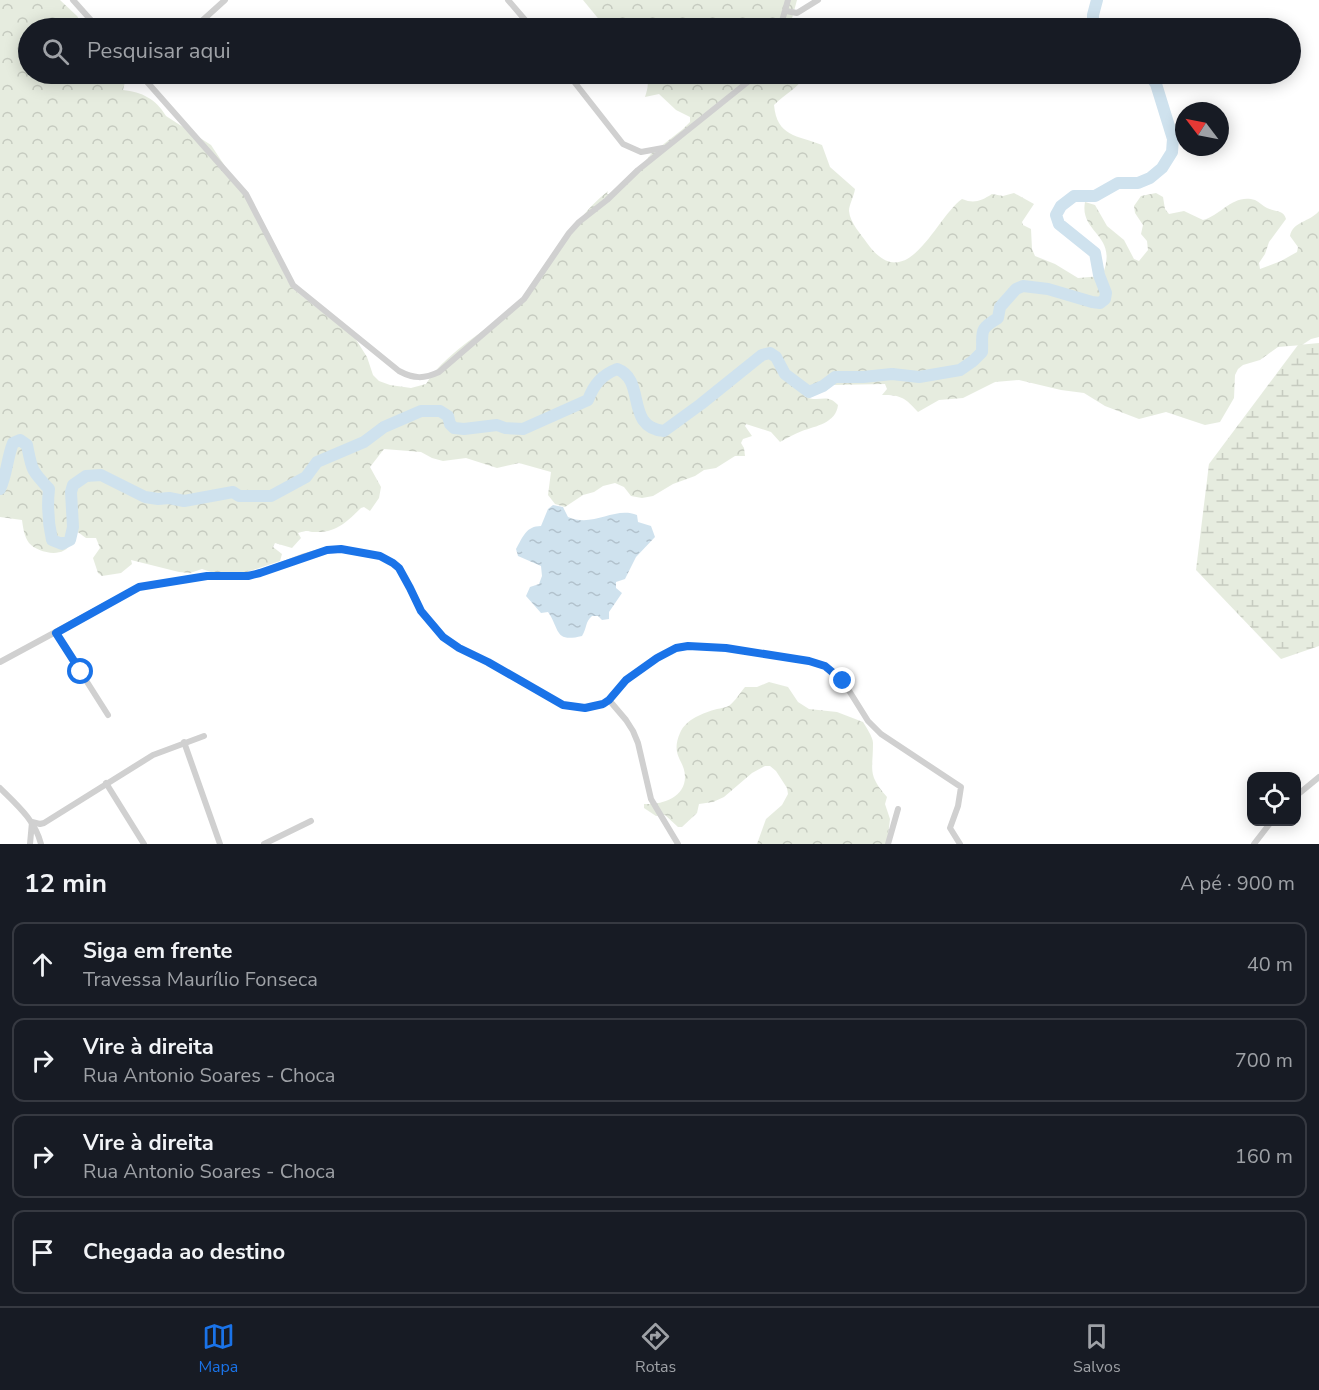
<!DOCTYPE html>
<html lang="pt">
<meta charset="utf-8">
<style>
:root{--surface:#171b24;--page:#20242c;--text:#f1f3f6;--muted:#9ea1a6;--line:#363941;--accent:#1a73e8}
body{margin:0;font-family:"Nunito Sans",sans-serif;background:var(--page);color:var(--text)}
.controls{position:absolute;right:18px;bottom:18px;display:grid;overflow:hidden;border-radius:12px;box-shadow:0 3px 15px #0003}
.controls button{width:54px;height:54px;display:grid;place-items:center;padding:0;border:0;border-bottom:2px solid var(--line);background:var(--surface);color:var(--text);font:30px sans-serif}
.compass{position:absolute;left:1175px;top:102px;width:54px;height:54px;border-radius:50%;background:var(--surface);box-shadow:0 3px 15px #0003;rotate:302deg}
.stop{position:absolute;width:18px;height:18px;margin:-14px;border:4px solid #1a73e8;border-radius:50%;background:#fff}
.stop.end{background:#1a73e8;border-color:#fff;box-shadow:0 2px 6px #0008}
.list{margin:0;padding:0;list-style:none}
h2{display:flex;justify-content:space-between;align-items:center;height:78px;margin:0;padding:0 24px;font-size:26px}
h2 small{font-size:20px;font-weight:400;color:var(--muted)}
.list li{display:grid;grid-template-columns:39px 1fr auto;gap:18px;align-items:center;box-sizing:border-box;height:84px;margin:0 12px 12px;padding:0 12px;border:2px solid var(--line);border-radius:12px}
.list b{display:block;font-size:22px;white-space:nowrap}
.list p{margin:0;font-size:20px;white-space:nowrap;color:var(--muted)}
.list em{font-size:20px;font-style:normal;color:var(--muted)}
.icon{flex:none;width:33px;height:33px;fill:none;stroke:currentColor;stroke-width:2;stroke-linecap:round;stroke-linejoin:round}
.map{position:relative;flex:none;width:1319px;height:844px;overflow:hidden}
.search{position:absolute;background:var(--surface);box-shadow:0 3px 15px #0003;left:18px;right:18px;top:18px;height:66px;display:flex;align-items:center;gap:15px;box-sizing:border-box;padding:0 21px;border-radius:33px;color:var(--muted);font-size:22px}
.sheet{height:462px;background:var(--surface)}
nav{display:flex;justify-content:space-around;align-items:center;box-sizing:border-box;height:84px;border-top:2px solid var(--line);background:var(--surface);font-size:16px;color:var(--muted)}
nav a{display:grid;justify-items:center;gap:3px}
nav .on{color:var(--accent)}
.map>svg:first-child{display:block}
.forest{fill:url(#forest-crowns)}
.wetland{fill:url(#wetland-marsh)}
.water{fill:url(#water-ripples)}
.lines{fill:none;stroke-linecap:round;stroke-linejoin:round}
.river{stroke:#cfe2ee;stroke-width:12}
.street{stroke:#d0d0d0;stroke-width:6}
.route{stroke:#1a73e8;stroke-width:8}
</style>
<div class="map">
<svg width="1319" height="844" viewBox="0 0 1319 844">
<defs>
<pattern id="forest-crowns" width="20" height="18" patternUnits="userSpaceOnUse" patternTransform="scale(1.5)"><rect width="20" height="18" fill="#e6ecdf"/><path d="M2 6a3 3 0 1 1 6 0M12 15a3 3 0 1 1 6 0" fill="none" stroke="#c6cbc0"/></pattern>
<pattern id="wetland-marsh" width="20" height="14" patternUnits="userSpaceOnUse" patternTransform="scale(1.5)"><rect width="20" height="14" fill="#e6ecdf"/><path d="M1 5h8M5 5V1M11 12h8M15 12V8" fill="none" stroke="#c6cbc0"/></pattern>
<pattern id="water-ripples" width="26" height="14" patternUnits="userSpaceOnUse" patternTransform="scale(1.5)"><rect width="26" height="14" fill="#cfe2ee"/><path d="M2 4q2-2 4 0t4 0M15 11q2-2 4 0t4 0" fill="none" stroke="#b2c2cd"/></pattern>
</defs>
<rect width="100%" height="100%" fill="#fff"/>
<g class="forest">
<path d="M0,0h60l17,16 8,12h-57v46h97l1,4 -3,12c19,2 33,9 43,26l45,29 49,74 27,61 10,12 58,46 12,19 6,18 6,6 11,4 21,3 15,-4c18,-29 53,-49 79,-70 7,-5 16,-11 22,-17 28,-35 45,-78 81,-106l-1,3h2l31,-26 11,-14 32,-25 7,-7v-5l-14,-7 -17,-16 -14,3c3,-10 5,-16 -2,-23h163c-7,14 -20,19 -32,31 3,32 23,30 48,40l8,22 25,22c-1,7 -6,16 -6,22 1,12 12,23 18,32 40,56 68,-25 95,-44 12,5 19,2 30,-5l11,2 11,-3 20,11 -12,18 1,3 8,4 1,20 3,7 20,8 23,14 24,-2c18,-42 -23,-42 -17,-74l10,3 12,21 17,14 10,19 5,2 9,-11 -1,-9 -6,-7 2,-9 -8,-12 -1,-7 7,-10 15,-3 7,4 2,12 4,5 15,-3 19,9c18,-5 31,-27 52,-20 4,2 8,6 12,8 8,4 17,2 19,11l-17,23 -4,12 -6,9 1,6 21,-8 16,-9 1,-5 -8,-11c3,-15 20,-14 29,-25v126l-8,2 -9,6 -24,2 -18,13 -17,5 -5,4 -3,6 -1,23 -14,24 -15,3 -39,-13 -27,7 -34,-13 -21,-13 -23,-3 -42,-10 -24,2 -32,16 -24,2 -21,12c-13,-14 -16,-17 -36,-17l5,-6 -2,-5 -52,1 -27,8 -2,3c15,8 22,-4 34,9 -2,18 -22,21 -36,26 -8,3 -15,7 -22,11l-9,-10 -25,-8 -1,2 7,10 -9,3 -2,4 3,5 1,8h-10l-19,12 -12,2 -9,6 -22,8 -20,12 -11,2 -11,-2 -7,-9 -9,-4 -12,3 -9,6 -11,3 -18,12 -10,-3 -7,-9 3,-23 -32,-9 -22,5 -31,-10 -23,3 -11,-3 -11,-6 -37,-3 -14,18 11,20 -2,11 -9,13 -6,-4 -3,1c-13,13 -25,25 -45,24 -11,0 -5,-3 -18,1l3,5 -9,10 -17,-5 -2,4 9,7 -2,7 -36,12 -21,3 -21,-7 -12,4 -11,-1 -48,-12 1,4 -11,9 -19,3 -4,-3 -5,-15 7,-10 -4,-10h-10l-11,-8c-2,4 -1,9 -4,13 -7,16 -33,10 -42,0 -5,-7 -6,-16 -7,-23l-22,-3z"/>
<path d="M583,0h214l-6,22 -4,6h-181z"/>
<path d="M769,682l19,5 10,15 11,7 28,3 26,10c3,5 10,15 10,21 0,28 -6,31 14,54l-2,7 5,15 -3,25h-130l9,-25 16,-14 6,-11 -1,-6 -11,-17 -6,-5h-5l-13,7 -28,24 -11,5 -14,2 -2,9 -15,14h-4l-13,-12 -9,1 -12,-8v-4c17,1 41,-6 41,-27 0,-17 -15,-21 -5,-44 6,-14 23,-20 37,-24 4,-1 9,-1 13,-4 5,-4 10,-12 15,-18h12z"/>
</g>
<path class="wetland" d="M1319,343v303l-38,13 -85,-89 13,-106 89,-119z"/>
<path class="water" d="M553,505l10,2 5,10c26,11 46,-11 69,-2l1,7 13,4 4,11 -19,20 -11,22 -9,3v6l6,5 -13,19v7l-7,1 -4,-4h-6c-7,6 -5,12 -10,20 -28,7 -22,-7 -34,-24l-7,1 -15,-17 4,-9 9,-3 3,-8 -1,-10 -23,-10 -2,-7c7,-12 10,-23 25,-23l7,-17z"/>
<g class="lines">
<g class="river">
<path d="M1093,28v-13l4,-15"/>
<path d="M0,489c7,-15 7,-31 13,-46l7,-3 7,5c5,25 4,25 22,44 -2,18 -1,33 3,51l10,4 8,-4 3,-13 -2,-35 2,-7 13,-9 15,-1 44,22 13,2 11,-1 15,3 49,-9 6,4h32l35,-19 11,-15 47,-20 20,-15 37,-16h19l8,5 2,8 4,4 10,1 33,-4 8,3 18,1 65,-29c6,-16 14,-25 29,-31 30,11 7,58 47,62l37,-27 61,-49 8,-2 6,4 9,17 24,18 14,-6 12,-9h28l29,-3 27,3 41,-7 13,-9 9,-9c1,-21 -4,-22 16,-34l2,-11 16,-18 7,-3 25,3 44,13 8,1 5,-4 1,-6 -7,-18 -4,-22 -36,-29 -3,-9 5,-9 13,-10h21l23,-13h20l12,-5 12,-10 10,-16 1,-13 -17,-55 -7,-10"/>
</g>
<g class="street">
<path d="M73,0l25,28"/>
<path d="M508,0l24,28"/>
<path d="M786,11l11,2 21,-13"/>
<path d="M194,28l31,-28"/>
<path d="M780,28l8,-28"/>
<path d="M140,74l106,120 47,91 106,86c15,8 25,8 40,1l85,-73 45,-66 10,-11 28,-22 31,-30 111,-89 7,-7"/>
<path d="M568,74l55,70 18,8 22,-4"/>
<path d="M56,633l52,82"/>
<path d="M0,662l139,-75 68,-11h41l12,-3 42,-16 25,-7 14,-1 39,7 13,7 6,5 11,20 11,23 22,26 16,11 29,14 75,43 22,3 18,-4 6,-4 17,-20 31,-22 19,-10 12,-2 38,2 83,13 16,5 18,15 25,40 13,13 80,53 -3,19 -8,22 10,16"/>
<path d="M609,700l17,20 7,11 5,12 13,56 27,45"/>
<path d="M184,742l36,102"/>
<path d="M106,783l38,61"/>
<path d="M0,788c17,17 35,32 41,56"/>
<path d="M1296,796l23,-19"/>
<path d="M30,844l2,-22 8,2 4,-1 109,-68 51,-19"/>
<path d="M264,844l47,-23"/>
<path d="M888,844l10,-35"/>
<path d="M1254,844l17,-22"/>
</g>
</g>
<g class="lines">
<path class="route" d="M81,672l-25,-39 83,-46 68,-11h41l12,-3 67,-23 14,-1 39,7 13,7 6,5 11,20 11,23 22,26 16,11 29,14 75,43 22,3 18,-4 6,-4 17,-20 31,-22 19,-10 12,-2 38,2 83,13 16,5 18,15"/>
</g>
</svg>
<div class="controls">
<button><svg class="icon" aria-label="locate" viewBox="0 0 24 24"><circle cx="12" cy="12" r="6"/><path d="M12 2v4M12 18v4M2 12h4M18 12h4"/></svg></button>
</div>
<svg class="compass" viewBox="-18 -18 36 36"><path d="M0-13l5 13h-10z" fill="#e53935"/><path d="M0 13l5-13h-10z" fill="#9ea1a6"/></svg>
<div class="stop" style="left:81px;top:672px"></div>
<div class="stop end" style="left:843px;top:681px"></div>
<div class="search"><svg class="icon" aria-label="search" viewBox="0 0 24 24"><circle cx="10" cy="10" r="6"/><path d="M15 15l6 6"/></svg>Pesquisar aqui</div>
</div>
<section class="sheet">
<h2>12 min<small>A pé · 900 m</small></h2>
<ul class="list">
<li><svg class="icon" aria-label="ahead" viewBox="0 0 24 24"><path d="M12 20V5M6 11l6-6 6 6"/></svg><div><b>Siga em frente</b><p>Travessa Maurílio Fonseca</p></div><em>40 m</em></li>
<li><svg class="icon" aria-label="right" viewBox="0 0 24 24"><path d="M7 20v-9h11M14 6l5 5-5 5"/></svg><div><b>Vire à direita</b><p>Rua Antonio Soares - Choca</p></div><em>700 m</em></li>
<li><svg class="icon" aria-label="right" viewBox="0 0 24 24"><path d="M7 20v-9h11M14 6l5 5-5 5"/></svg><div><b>Vire à direita</b><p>Rua Antonio Soares - Choca</p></div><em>160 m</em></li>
<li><svg class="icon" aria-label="arrive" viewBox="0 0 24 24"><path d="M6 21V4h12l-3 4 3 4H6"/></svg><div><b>Chegada ao destino</b></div></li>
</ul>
</section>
<nav>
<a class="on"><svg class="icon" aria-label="map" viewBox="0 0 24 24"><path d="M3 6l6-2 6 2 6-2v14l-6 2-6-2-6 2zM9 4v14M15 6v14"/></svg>Mapa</a>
<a><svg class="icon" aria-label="directions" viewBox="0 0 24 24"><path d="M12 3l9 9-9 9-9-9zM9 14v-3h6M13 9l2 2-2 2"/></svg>Rotas</a>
<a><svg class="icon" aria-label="saved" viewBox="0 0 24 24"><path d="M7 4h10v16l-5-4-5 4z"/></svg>Salvos</a>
</nav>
